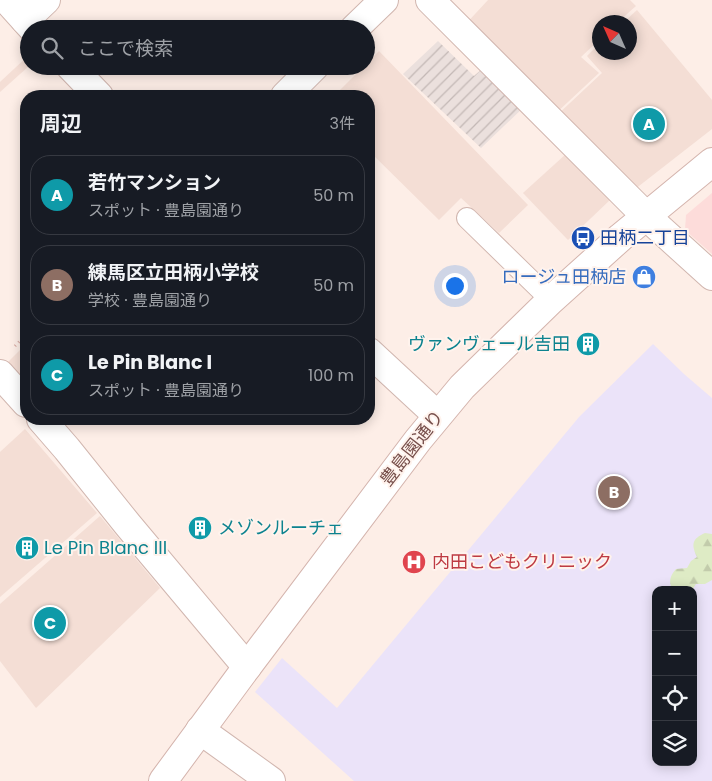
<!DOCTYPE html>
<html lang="ja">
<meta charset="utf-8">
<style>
:root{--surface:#171b24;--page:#20242c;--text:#f1f3f6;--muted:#9ea1a6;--line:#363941;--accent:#b45309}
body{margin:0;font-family:Poppins,"Noto Sans JP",sans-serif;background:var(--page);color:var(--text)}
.controls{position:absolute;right:15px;bottom:15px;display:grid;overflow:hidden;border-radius:10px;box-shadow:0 2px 12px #0003}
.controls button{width:45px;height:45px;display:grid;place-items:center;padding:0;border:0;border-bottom:1px solid var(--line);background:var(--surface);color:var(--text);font:25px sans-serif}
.compass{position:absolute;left:592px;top:15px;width:45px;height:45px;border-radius:50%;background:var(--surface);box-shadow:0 2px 12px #0003;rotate:315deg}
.you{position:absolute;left:454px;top:285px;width:18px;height:18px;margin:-12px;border:4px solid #fff;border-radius:50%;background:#1a73e8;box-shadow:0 0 0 8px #1a73e833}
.badge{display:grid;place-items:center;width:32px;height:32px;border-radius:50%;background:var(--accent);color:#fff;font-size:16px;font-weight:700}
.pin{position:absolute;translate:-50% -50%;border:2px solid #fff;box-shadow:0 1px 5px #0006}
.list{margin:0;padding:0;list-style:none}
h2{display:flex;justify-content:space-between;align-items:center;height:65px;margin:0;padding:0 20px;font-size:21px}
h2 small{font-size:16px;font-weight:400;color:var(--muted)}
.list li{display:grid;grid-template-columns:32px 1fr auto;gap:15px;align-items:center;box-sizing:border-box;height:80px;margin:0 10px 10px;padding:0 10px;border:1px solid var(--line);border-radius:20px}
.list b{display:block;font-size:19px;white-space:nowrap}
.list p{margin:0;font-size:16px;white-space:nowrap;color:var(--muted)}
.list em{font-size:16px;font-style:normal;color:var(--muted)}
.icon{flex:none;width:28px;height:28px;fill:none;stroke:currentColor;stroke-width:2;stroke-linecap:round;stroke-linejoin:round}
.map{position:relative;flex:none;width:712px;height:781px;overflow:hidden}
.search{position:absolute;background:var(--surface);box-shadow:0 2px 12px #0003;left:20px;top:20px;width:355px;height:55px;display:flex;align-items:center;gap:12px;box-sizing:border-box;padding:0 18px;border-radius:28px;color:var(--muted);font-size:19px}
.panel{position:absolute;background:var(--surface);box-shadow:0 2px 12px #0003;left:20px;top:90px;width:355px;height:335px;border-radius:20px}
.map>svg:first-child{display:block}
.residential{fill:#f4ded5}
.commercial{fill:#fddcda}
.industrial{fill:url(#industrial-furrows)}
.education{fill:#ebe3f9;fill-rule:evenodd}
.forest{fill:url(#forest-firs)}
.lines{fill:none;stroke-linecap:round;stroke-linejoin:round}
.lane-casing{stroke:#d1b6af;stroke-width:22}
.street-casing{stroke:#d1b6af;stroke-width:30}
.secondary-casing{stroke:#d4b4ad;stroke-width:30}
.path{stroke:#d7a8a1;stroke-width:3;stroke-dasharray:1 4;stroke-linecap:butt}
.lane{stroke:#fff;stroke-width:20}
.street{stroke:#fff;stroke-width:28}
.secondary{stroke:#fff;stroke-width:28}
.labels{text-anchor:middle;stroke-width:4;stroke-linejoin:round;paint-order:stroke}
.transit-label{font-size:18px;fill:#164399;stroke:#fff3ed;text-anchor:start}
.shop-label{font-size:18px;fill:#366cbe;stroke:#fff3ed;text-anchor:end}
.culture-label{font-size:18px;fill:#0d838f;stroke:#fff3ed;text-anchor:start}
.street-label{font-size:18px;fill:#774f4b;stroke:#fff3ed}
.health-label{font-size:18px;fill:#be3a42;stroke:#fff3ed;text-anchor:start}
</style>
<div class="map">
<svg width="712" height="781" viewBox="0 0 712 781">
<defs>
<pattern id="industrial-furrows" width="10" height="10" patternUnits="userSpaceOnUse" patternTransform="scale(1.25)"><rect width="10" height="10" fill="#ebe0dd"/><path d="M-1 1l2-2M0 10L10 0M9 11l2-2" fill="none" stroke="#c3b8b5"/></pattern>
<pattern id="forest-firs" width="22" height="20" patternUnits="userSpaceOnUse" patternTransform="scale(1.25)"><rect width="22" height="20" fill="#deebc5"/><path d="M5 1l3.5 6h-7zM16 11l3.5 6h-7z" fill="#c2cbab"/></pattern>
</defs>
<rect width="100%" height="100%" fill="#fdeee7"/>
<g class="residential">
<path d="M488,0h142l6,6 -18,16h-18l-1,18 -18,17 18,16 -46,43 -91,-88z"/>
<path d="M637,10l75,90v29l-82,64 -75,-76 47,-44 -15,-17 12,-12 1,8h30v-30h-6z"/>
<path d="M379,51l149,154 -29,28 -38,-35 -22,22 -70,-69v-55h-35l30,-30h2v-2z"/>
<path d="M29,55v11l-29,26v-10z"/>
<path d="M566,154l45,45 -43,41 -45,-47z"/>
<path d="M26,344v43l-21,-22z"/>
<path d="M25,429l72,84 -97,84v-145z"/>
<path d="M100,516l60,72 -124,120 -36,-47v-57z"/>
</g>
<path class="commercial" d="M712,193v61l-27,-24 1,-15z"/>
<path class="industrial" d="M438,41l36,35 8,-7 42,38 -43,41 -78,-74z"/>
<path class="education" d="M653,344l31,30 28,24v383h-358l-99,-89 27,-34 55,50 242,-291zM656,590h37v172h-37z"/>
<path class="forest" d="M705,533l7,1v46l-7,4h-9l-4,6h-19c-5,-8 -3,-14 3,-21l11,-1 4,-7 6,-4c-6,-13 -5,-18 8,-24z"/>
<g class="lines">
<g class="lane-casing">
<path id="lane" d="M467,218l84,82"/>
</g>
<g class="street-casing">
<g id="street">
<path d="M7,0l26,29"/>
<path d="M430,0l217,217 65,59"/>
<path d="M25,20l21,-20"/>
<path d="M354,29l30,-29"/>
<path d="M70,66l29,30"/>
<path d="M285,96l30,-30"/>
<path d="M369,352l68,63"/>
<path d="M0,374l26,29"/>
<path d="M41,419l26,30 61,76 119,142"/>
<path d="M200,730l71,51"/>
</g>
</g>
<g class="secondary-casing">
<path id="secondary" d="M163,781l84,-114 171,-227 44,-53 89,-87 70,-63 91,-75"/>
</g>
<path class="path" d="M15,346l11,-11"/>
<use href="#lane" class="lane"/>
<use href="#street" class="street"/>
<use href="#secondary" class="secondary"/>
</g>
<defs>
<g id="bus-disc" transform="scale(1.25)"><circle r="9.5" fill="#1a4fb4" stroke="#fff3ed"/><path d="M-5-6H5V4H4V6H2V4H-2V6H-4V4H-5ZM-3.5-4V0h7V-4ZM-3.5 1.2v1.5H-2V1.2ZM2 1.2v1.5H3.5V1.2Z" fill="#fff"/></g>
<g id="shop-disc" transform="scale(1.25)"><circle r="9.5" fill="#3f7fe0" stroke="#fff3ed"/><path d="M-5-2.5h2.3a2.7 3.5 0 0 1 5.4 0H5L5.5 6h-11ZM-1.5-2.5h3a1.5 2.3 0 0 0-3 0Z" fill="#fff"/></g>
<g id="building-disc" transform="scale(1.25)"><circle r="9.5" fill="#0f9aa8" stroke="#fff3ed"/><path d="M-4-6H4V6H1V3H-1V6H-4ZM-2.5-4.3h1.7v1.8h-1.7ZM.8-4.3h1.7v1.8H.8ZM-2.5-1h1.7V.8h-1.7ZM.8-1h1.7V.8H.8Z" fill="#fff"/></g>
<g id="hospital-disc" transform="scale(1.25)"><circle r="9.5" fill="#e0444e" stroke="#fff3ed"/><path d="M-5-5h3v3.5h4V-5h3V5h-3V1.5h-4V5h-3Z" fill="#fff"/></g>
</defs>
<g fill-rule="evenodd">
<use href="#bus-disc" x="583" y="238"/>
<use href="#shop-disc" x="644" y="277"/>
<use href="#building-disc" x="588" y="344"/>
<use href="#building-disc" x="200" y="528"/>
<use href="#building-disc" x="27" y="548"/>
<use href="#hospital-disc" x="414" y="562"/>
</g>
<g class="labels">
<g class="transit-label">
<text x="600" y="244">田柄二丁目</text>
</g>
<g class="shop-label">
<text x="626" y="283">ロージュ田柄店</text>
</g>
<g class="culture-label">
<text x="570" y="350" text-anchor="end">ヴァンヴェール吉田</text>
<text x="218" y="534">メゾンルーチェ</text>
<text x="44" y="554">Le Pin Blanc III</text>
</g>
<g class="street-label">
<text transform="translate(412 448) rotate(-52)" y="6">豊島園通り</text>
</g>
<g class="health-label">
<text x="432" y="568">内田こどもクリニック</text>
</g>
</g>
</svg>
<div class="controls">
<button>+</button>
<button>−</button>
<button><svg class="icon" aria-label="locate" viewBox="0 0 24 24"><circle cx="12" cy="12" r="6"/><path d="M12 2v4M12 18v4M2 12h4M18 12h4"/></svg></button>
<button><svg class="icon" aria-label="layers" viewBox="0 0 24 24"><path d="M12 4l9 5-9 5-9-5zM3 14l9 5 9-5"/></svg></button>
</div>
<svg class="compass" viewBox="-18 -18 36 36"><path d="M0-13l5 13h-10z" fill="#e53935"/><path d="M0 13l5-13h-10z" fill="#9ea1a6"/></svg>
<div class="you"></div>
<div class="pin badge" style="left:649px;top:124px;background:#0f9aa8">A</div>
<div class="pin badge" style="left:614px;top:492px;background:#8d6e63">B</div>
<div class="pin badge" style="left:50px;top:623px;background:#0f9aa8">C</div>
<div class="search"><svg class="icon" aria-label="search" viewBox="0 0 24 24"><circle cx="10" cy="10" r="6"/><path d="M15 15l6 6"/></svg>ここで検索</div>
<section class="panel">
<h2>周辺<small>3件</small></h2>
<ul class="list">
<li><span class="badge" style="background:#0f9aa8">A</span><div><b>若竹マンション</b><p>スポット · 豊島園通り</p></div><em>50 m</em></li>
<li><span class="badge" style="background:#8d6e63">B</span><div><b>練馬区立田柄小学校</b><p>学校 · 豊島園通り</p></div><em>50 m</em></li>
<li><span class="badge" style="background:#0f9aa8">C</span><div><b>Le Pin Blanc I</b><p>スポット · 豊島園通り</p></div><em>100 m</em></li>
</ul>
</section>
</div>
